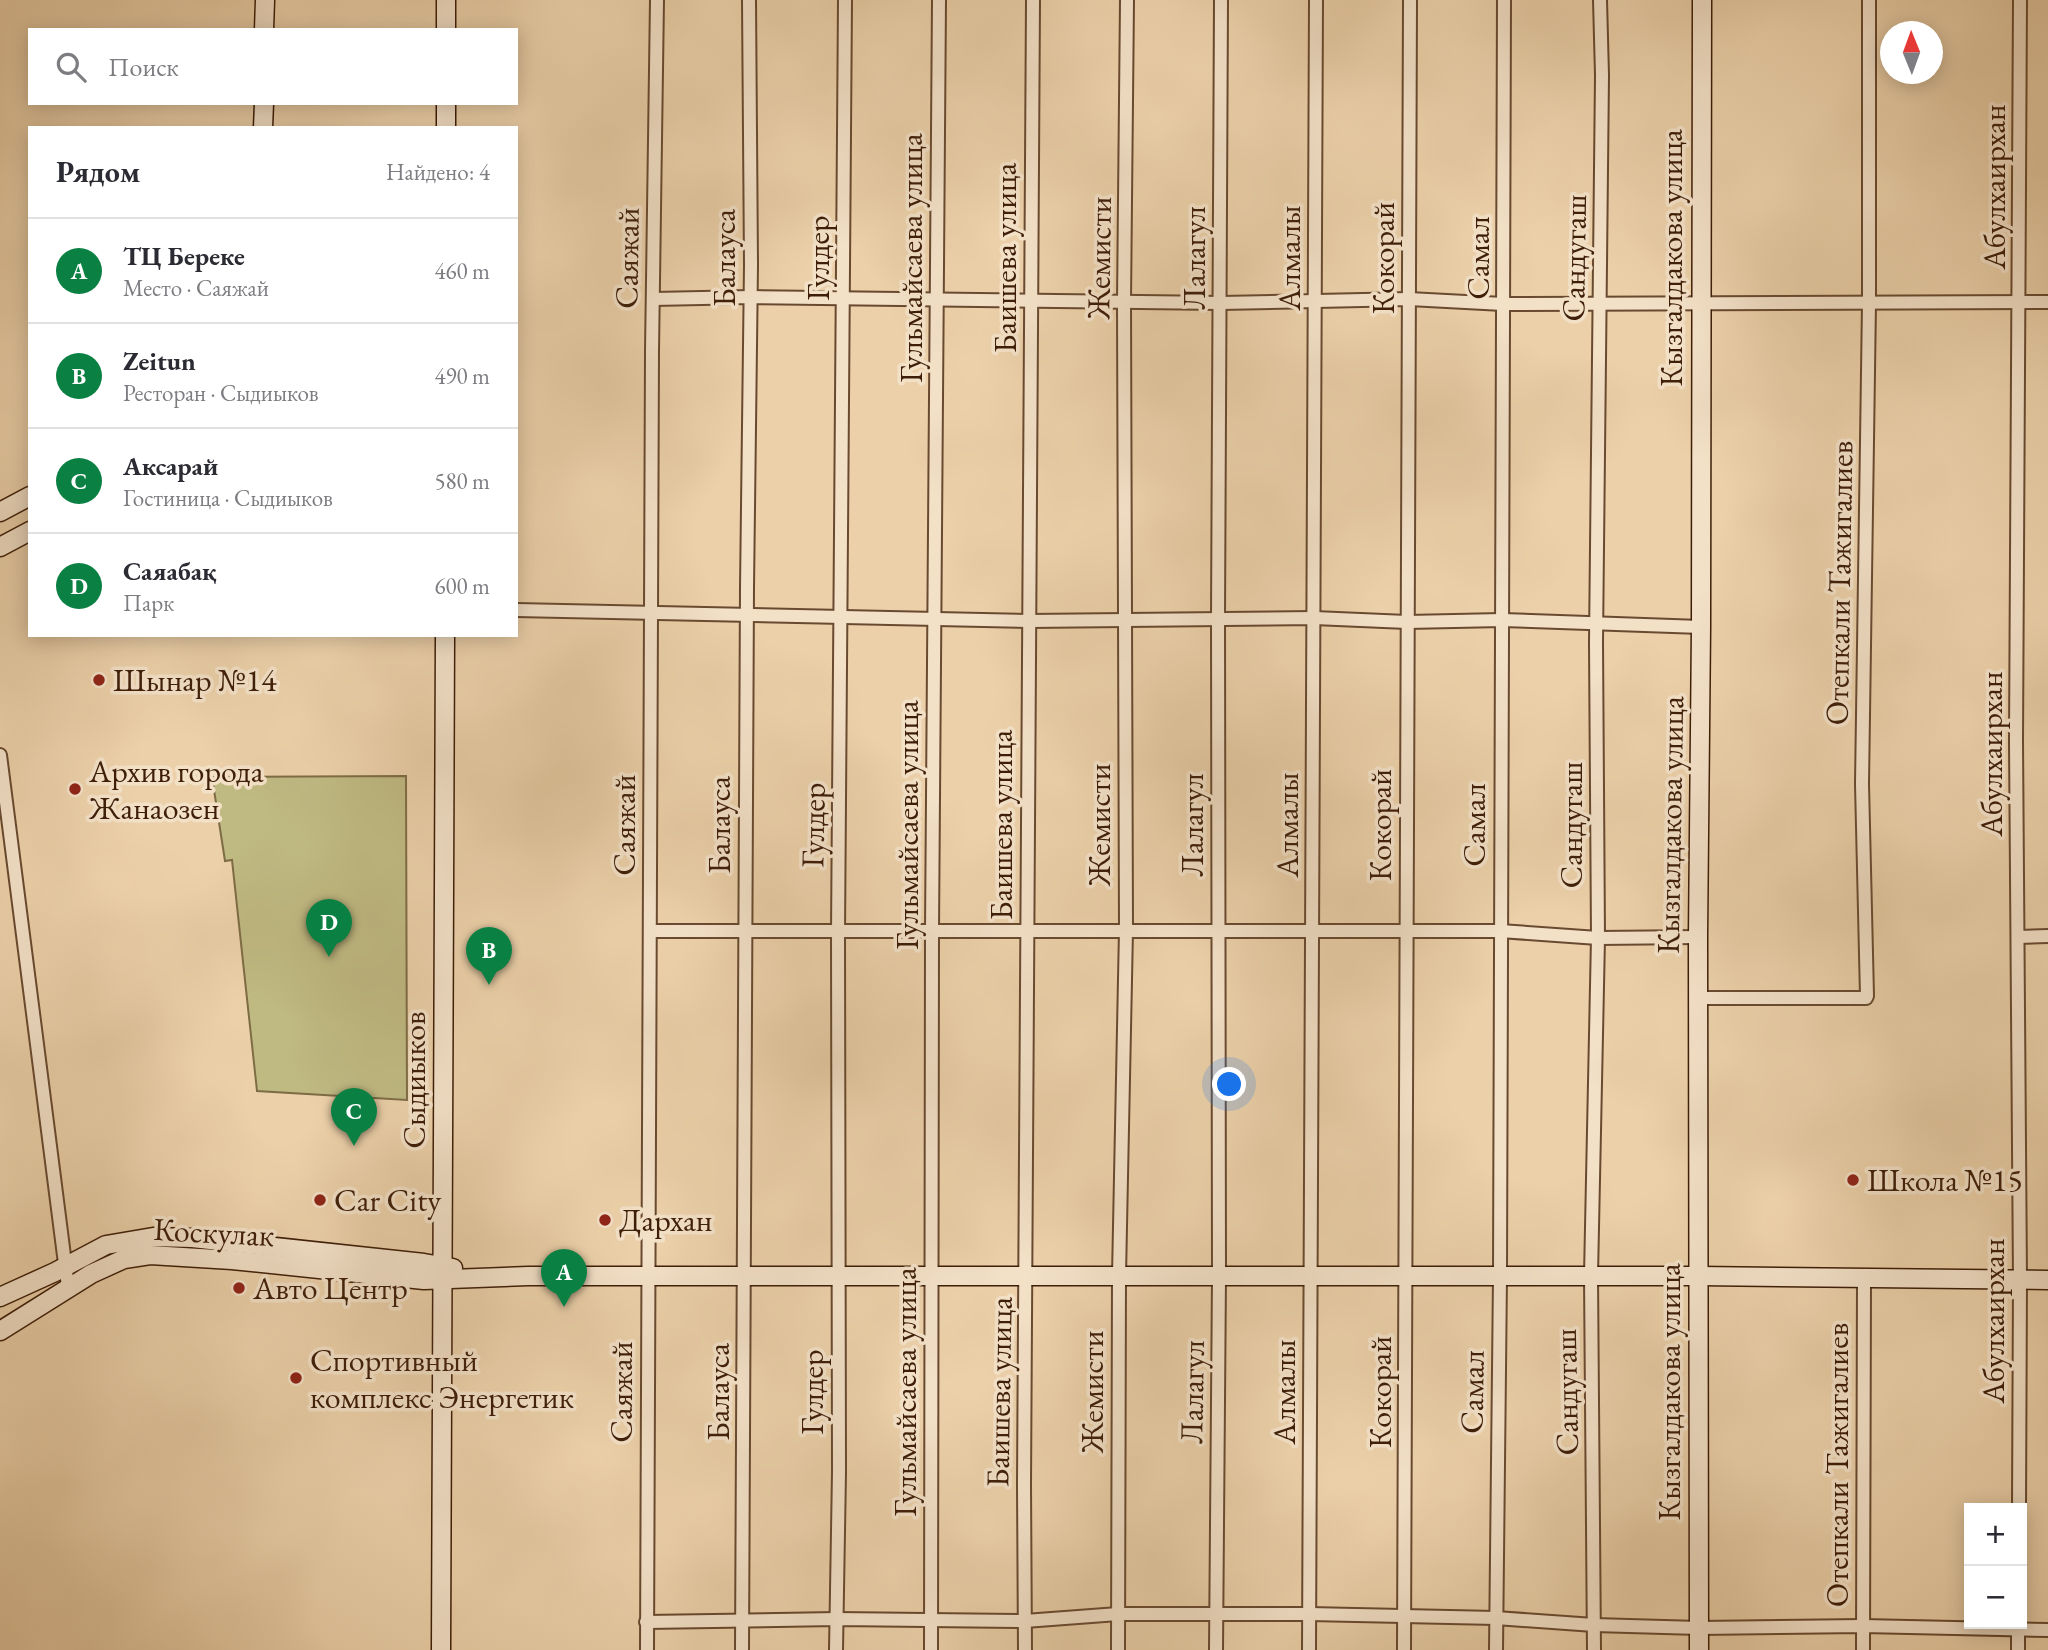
<!DOCTYPE html>
<html lang="ru">
<meta charset="utf-8">
<style>
:root{--surface:#fff;--page:#f7f7f7;--text:#2b2b33;--muted:#7c7c81;--line:#e1e1e2;--accent:#0b8043}
body{margin:0;font-family:"EB Garamond",serif;background:var(--page);color:var(--text)}
.controls{position:absolute;right:21px;bottom:21px;display:grid;overflow:hidden;border-radius:0px;box-shadow:0 4px 18px #0003}
.controls button{width:63px;height:63px;display:grid;place-items:center;padding:0;border:0;border-bottom:2px solid var(--line);background:var(--surface);color:var(--text);font:35px sans-serif}
.compass{position:absolute;left:1880px;top:21px;width:63px;height:63px;border-radius:50%;background:var(--surface);box-shadow:0 4px 18px #0003;rotate:359deg}
.you{position:absolute;left:1230px;top:1085px;width:24px;height:24px;margin:-18px;border:5px solid #fff;border-radius:50%;background:#1a73e8;box-shadow:0 0 0 10px #1a73e833}
.badge{display:grid;place-items:center;width:46px;height:46px;border-radius:50%;background:var(--accent);color:#fff;font-size:23px;font-weight:700}
.pin{position:absolute;translate:-50% -58px;filter:drop-shadow(0 2px 4px #0008)}
.pin::after{content:'';position:absolute;top:37px;width:24px;height:21px;background:inherit;clip-path:polygon(0 0,100% 0,50% 100%)}
.list{margin:0;padding:0;list-style:none}
h2{display:flex;justify-content:space-between;align-items:center;height:91px;margin:0;padding:0 28px;font-size:30px}
h2 small{font-size:23px;font-weight:400;color:var(--muted)}
.list li{display:grid;grid-template-columns:46px 1fr auto;gap:21px;align-items:center;box-sizing:border-box;height:105px;padding:0 28px;border-top:2px solid var(--line)}
.list b{display:block;font-size:26px;white-space:nowrap}
.list p{margin:0;font-size:23px;white-space:nowrap;color:var(--muted)}
.list em{font-size:23px;font-style:normal;color:var(--muted)}
.icon{flex:none;width:38px;height:38px;fill:none;stroke:currentColor;stroke-width:2;stroke-linecap:round;stroke-linejoin:round}
.map{position:relative;flex:none;width:2048px;height:1650px;overflow:hidden}
.search{position:absolute;background:var(--surface);box-shadow:0 4px 18px #0003;left:28px;top:28px;width:490px;height:77px;display:flex;align-items:center;gap:18px;box-sizing:border-box;padding:0 24px;border-radius:0px;color:var(--muted);font-size:26px}
.panel{position:absolute;background:var(--surface);box-shadow:0 4px 18px #0003;left:28px;top:126px;width:490px;height:511px;border-radius:0px}
.map>svg:first-child{display:block}
.green{fill:#bfb982;stroke:#7e6c45;stroke-width:2}
.lines{fill:none;stroke-linecap:round;stroke-linejoin:round}
.street-casing{stroke:#694a30;stroke-width:16}
.secondary-casing{stroke:#3e1e08;stroke-width:21}
.street{stroke:#f2e0c7;stroke-width:12}
.secondary{stroke:#f2e0c7;stroke-width:18}
.poi-dot{fill:#8f2418;stroke:#f2e0c7;stroke-width:2.5}
.labels{text-anchor:middle;stroke-width:7;stroke-linejoin:round;paint-order:stroke}
.street-label{font-size:32px;fill:#3e1e08;stroke:#f2e0c7}
.poi-label{font-size:32px;fill:#3e1e08;stroke:#f2e0c7;text-anchor:start}
</style>
<div class="map">
<svg width="2048" height="1650" viewBox="0 0 2048 1650">
<rect width="100%" height="100%" fill="#ebd0a9"/>
<filter id="stains"><feTurbulence type="fractalNoise" baseFrequency=".00286" numOctaves="4"/><feColorMatrix values="0 0 0 0 .2 0 0 0 0 .09 0 0 0 0 .02 0 0 0 .5 -.17"/></filter>
<radialGradient id="worn" r=".72"><stop offset=".6" stop-color="#630" stop-opacity="0"/><stop offset="1" stop-color="#630" stop-opacity=".3"/></radialGradient>
<path class="green" d="M406,776l1,324 -150,-9 -25,-231 -7,1 -13,-84z"/>
<g class="lines">
<g class="street-casing">
<g id="street">
<path d="M653,299l98,-2 470,6 188,-4 94,5 545,-2"/>
<path d="M516,610l513,11 285,-3 93,4 95,-2 199,7"/>
<path d="M0,755l68,532"/>
<path d="M650,931h850l98,7 100,-1"/>
<path d="M2018,937l30,-1"/>
<path d="M1698,998h168l1,-2 -5,-212 7,-481v-303"/>
<path d="M2019,1508l1,-228 -4,-539 4,-741"/>
<path d="M646,1622l190,-3 189,2 93,-7h191l187,4 98,7 105,3 164,-2 185,4"/>
<path d="M647,1650l5,-1299 5,-351"/>
<path d="M742,1650l5,-1062 4,-323 -2,-265"/>
<path d="M836,1650l3,-178 -1,-539 7,-933"/>
<path d="M931,1650l1,-720 7,-930"/>
<path d="M1025,1650l-1,-165 9,-1485"/>
<path d="M1118,1650l1,-374 7,-346 -2,-628 3,-302"/>
<path d="M1216,1650l3,-374 -1,-657 3,-619"/>
<path d="M1309,1650l7,-1650"/>
<path d="M1404,1650l6,-1650"/>
<path d="M1496,1650l4,-374 4,-1276"/>
<path d="M1594,1650l-3,-374 7,-338 -2,-296 6,-567 -2,-75"/>
<path d="M1863,1650l1,-371"/>
<path d="M2018,1650v-26"/>
</g>
</g>
<g class="secondary-casing">
<g id="secondary">
<path d="M264,30l1,-30"/>
<path d="M446,30v-30"/>
<path d="M263,128l1,-25"/>
<path d="M446,128v-25"/>
<path d="M0,512l30,-16"/>
<path d="M0,547l30,-16"/>
<path d="M0,1297l55,-25 51,-27 47,-8 39,1 232,25 29,5"/>
<path d="M0,1331l91,-57 33,-15 26,-4 82,5 192,20 104,-4h1171l349,4"/>
<path d="M441,1650l4,-1015"/>
<path d="M1699,1650l-1,-713 3,-310 1,-627"/>
</g>
</g>
<use href="#street" class="street"/>
<use href="#secondary" class="secondary"/>
</g>
<g class="poi-dot">
<circle cx="99" cy="680" r="7"/>
<circle cx="75" cy="789" r="7"/>
<circle cx="1853" cy="1180" r="7"/>
<circle cx="320" cy="1200" r="7"/>
<circle cx="605" cy="1220" r="7"/>
<circle cx="239" cy="1288" r="7"/>
<circle cx="296" cy="1378" r="7"/>
</g>
<g class="labels">
<g class="street-label">
<text transform="translate(1994 187) rotate(-90)" y="11">Абулхаирхан</text>
<text transform="translate(627 258) rotate(-89)" y="11">Саяжай</text>
<text transform="translate(724 258) rotate(-90)" y="11">Балауса</text>
<text transform="translate(818 258) rotate(-90)" y="11">Гулдер</text>
<text transform="translate(911 258) rotate(-90)" y="11">Гульмайсаева улица</text>
<text transform="translate(1005 258) rotate(-90)" y="11">Баишева улица</text>
<text transform="translate(1099 258) rotate(-89)" y="11">Жемисти</text>
<text transform="translate(1194 258) rotate(-90)" y="11">Лалагул</text>
<text transform="translate(1289 258) rotate(-90)" y="11">Алмалы</text>
<text transform="translate(1383 258) rotate(-90)" y="11">Кокорай</text>
<text transform="translate(1478 258) rotate(-90)" y="11">Самал</text>
<text transform="translate(1574 258) rotate(-89)" y="11">Сандугаш</text>
<text transform="translate(1671 258) rotate(-90)" y="11">Кызгалдакова улица</text>
<text transform="translate(1839 583) rotate(-89)" y="11">Отепкали Тажигалиев</text>
<text transform="translate(1991 754) rotate(-90)" y="11">Абулхаирхан</text>
<text transform="translate(624 825) rotate(-90)" y="11">Саяжай</text>
<text transform="translate(719 825) rotate(-90)" y="11">Балауса</text>
<text transform="translate(813 825) rotate(-89)" y="11">Гулдер</text>
<text transform="translate(907 825) rotate(-90)" y="11">Гульмайсаева улица</text>
<text transform="translate(1001 825) rotate(-90)" y="11">Баишева улица</text>
<text transform="translate(1099 825) rotate(-90)" y="11">Жемисти</text>
<text transform="translate(1192 825) rotate(-90)" y="11">Лалагул</text>
<text transform="translate(1287 825) rotate(-90)" y="11">Алмалы</text>
<text transform="translate(1380 825) rotate(-90)" y="11">Кокорай</text>
<text transform="translate(1474 825) rotate(-90)" y="11">Самал</text>
<text transform="translate(1571 825) rotate(-90)" y="11">Сандугаш</text>
<text transform="translate(1670 825) rotate(-89)" y="11">Кызгалдакова улица</text>
<text transform="translate(414 1080) rotate(-90)" y="11">Сыдиыков</text>
<text transform="translate(214 1232) rotate(3)" y="11">Коскулак</text>
<text transform="translate(1993 1321) rotate(-90)" y="11">Абулхаирхан</text>
<text transform="translate(621 1392) rotate(-90)" y="11">Саяжай</text>
<text transform="translate(718 1392) rotate(-90)" y="11">Балауса</text>
<text transform="translate(812 1392) rotate(-90)" y="11">Гулдер</text>
<text transform="translate(905 1392) rotate(-90)" y="11">Гульмайсаева улица</text>
<text transform="translate(999 1392) rotate(-89)" y="11">Баишева улица</text>
<text transform="translate(1092 1392) rotate(-90)" y="11">Жемисти</text>
<text transform="translate(1192 1392) rotate(-89)" y="11">Лалагул</text>
<text transform="translate(1284 1392) rotate(-90)" y="11">Алмалы</text>
<text transform="translate(1380 1392) rotate(-90)" y="11">Кокорай</text>
<text transform="translate(1472 1392) rotate(-89)" y="11">Самал</text>
<text transform="translate(1566 1392) rotate(-91)" y="11">Сандугаш</text>
<text transform="translate(1669 1392) rotate(-90)" y="11">Кызгалдакова улица</text>
<text transform="translate(1837 1465) rotate(-90)" y="11">Отепкали Тажигалиев</text>
</g>
<g class="poi-label">
<text x="113" y="691">Шынар №14</text>
<text x="89" y="782">Архив города<tspan x="89" dy="37">Жанаозен</tspan></text>
<text x="1867" y="1191">Школа №15</text>
<text x="334" y="1211">Car City</text>
<text x="619" y="1231">Дархан</text>
<text x="253" y="1299">Авто Центр</text>
<text x="310" y="1371">Спортивный<tspan x="310" dy="37">комплекс Энергетик</tspan></text>
</g>
</g>
<rect width="100%" height="100%" filter="url(#stains)"/>
<rect width="100%" height="100%" fill="url(#worn)"/>
</svg>
<div class="controls">
<button>+</button>
<button>−</button>
</div>
<svg class="compass" viewBox="-18 -18 36 36"><path d="M0-13l5 13h-10z" fill="#e53935"/><path d="M0 13l5-13h-10z" fill="#7c7c81"/></svg>
<div class="you"></div>
<div class="pin badge" style="left:564px;top:1307px">A</div>
<div class="pin badge" style="left:489px;top:985px">B</div>
<div class="pin badge" style="left:354px;top:1146px">C</div>
<div class="pin badge" style="left:329px;top:957px">D</div>
<div class="search"><svg class="icon" aria-label="search" viewBox="0 0 24 24"><circle cx="10" cy="10" r="6"/><path d="M15 15l6 6"/></svg>Поиск</div>
<section class="panel">
<h2>Рядом<small>Найдено: 4</small></h2>
<ul class="list">
<li><span class="badge">A</span><div><b>ТЦ Береке</b><p>Место · Саяжай</p></div><em>460 m</em></li>
<li><span class="badge">B</span><div><b>Zeitun</b><p>Ресторан · Сыдиыков</p></div><em>490 m</em></li>
<li><span class="badge">C</span><div><b>Аксарай</b><p>Гостиница · Сыдиыков</p></div><em>580 m</em></li>
<li><span class="badge">D</span><div><b>Саяабақ</b><p>Парк</p></div><em>600 m</em></li>
</ul>
</section>
</div>
